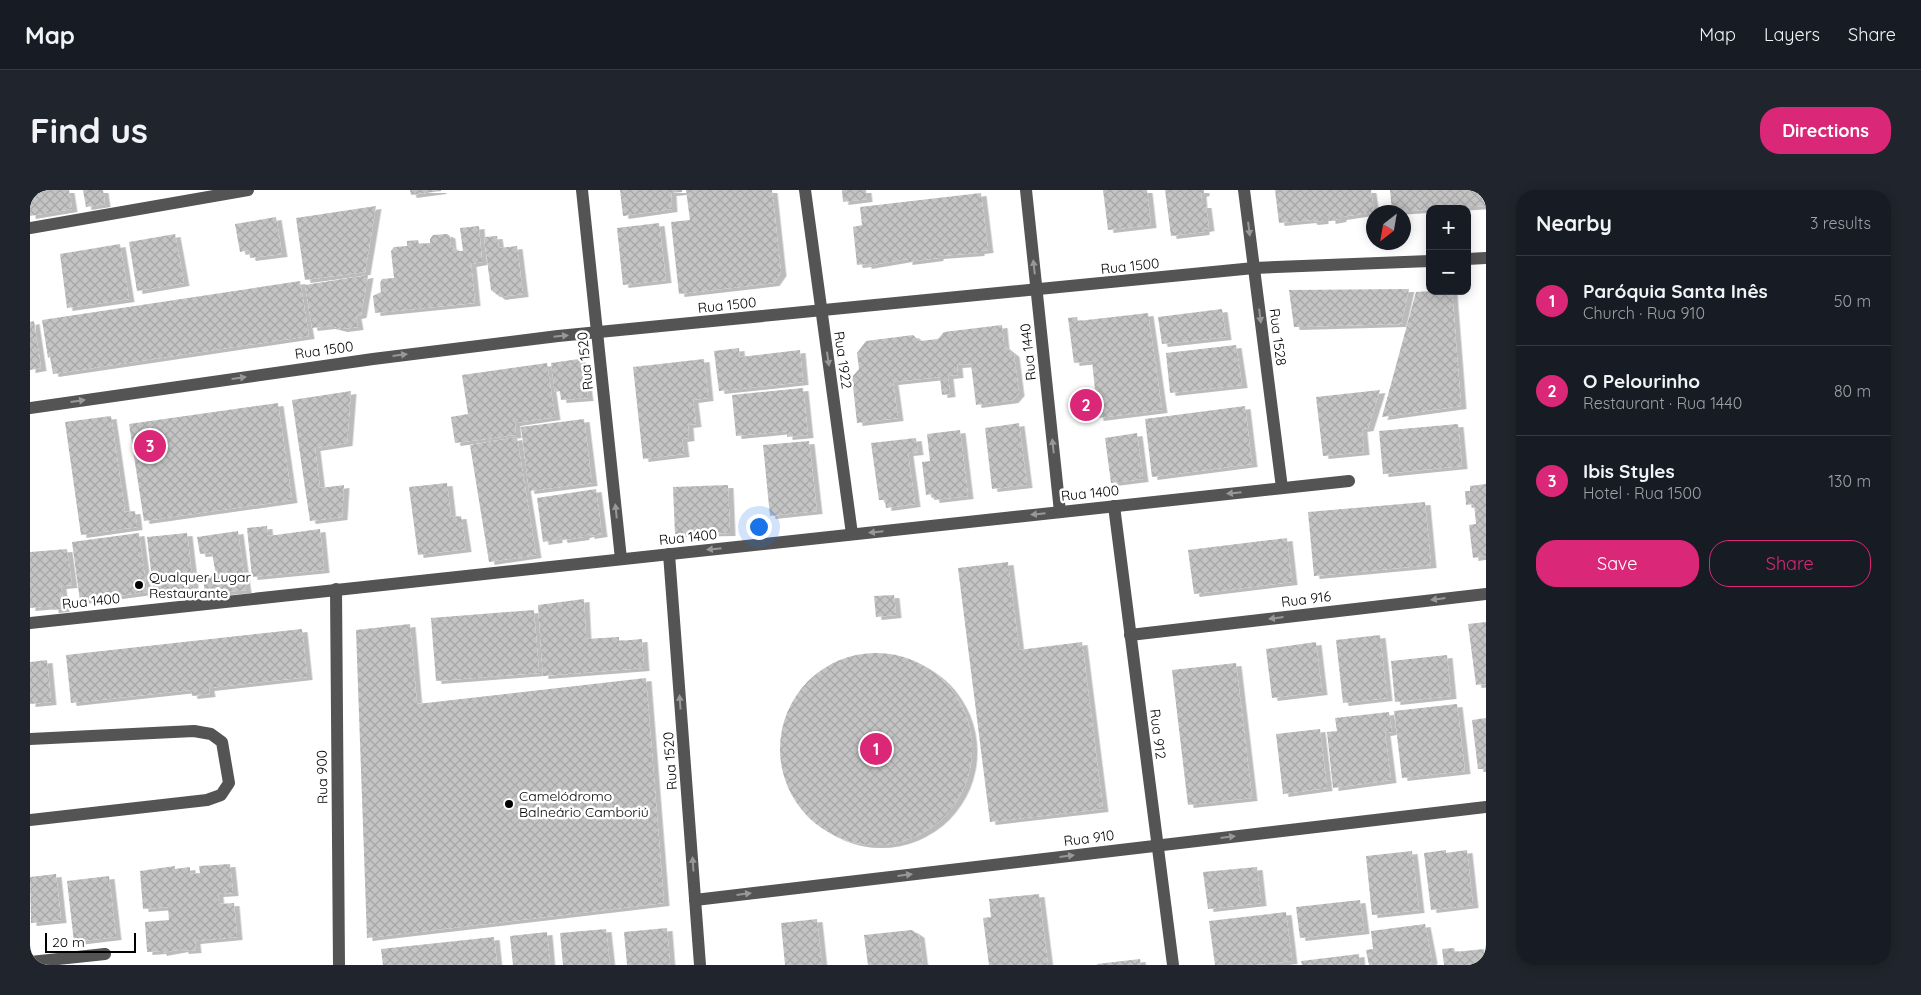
<!DOCTYPE html>
<meta charset="utf-8">
<style>
:root{--surface:#171b24;--page:#20242c;--text:#f1f3f6;--muted:#9ea1a6;--line:#363941;--accent:#db2777}
body{margin:0;font-family:Quicksand,sans-serif;background:var(--page);color:var(--text)}
.controls{position:absolute;right:15px;top:15px;display:grid;overflow:hidden;border-radius:10px;box-shadow:0 2px 12px #0003}
.controls button{width:45px;height:45px;display:grid;place-items:center;padding:0;border:0;border-bottom:1px solid var(--line);background:var(--surface);color:var(--text);font:25px sans-serif}
.compass{position:absolute;left:1336px;top:15px;width:45px;height:45px;border-radius:50%;background:var(--surface);box-shadow:0 2px 12px #0003;rotate:211deg}
.scale{position:absolute;left:15px;bottom:12px;width:91px;box-sizing:border-box;padding-left:5px;border:2px solid #000;border-top:0;font-size:14px;line-height:18px;white-space:nowrap;color:#000;-webkit-text-stroke:4px #fff;paint-order:stroke}
.you{position:absolute;left:728px;top:336px;width:18px;height:18px;margin:-12px;border:4px solid #fff;border-radius:50%;background:#1a73e8;box-shadow:0 0 0 8px #1a73e833}
.badge{display:grid;place-items:center;width:32px;height:32px;border-radius:50%;background:var(--accent);color:#fff;font-size:16px;font-weight:700}
.pin{position:absolute;translate:-50% -50%;border:2px solid #fff;box-shadow:0 1px 5px #0006}
.list{margin:0;padding:0;list-style:none}
h2{display:flex;justify-content:space-between;align-items:center;height:65px;margin:0;padding:0 20px;font-size:21px}
h2 small{font-size:16px;font-weight:400;color:var(--muted)}
.list li{display:grid;grid-template-columns:32px 1fr auto;gap:15px;align-items:center;box-sizing:border-box;height:90px;padding:0 20px;border-top:1px solid var(--line)}
.list b{display:block;font-size:19px;white-space:nowrap}
.list p{margin:0;font-size:16px;white-space:nowrap;color:var(--muted)}
.list em{font-size:16px;font-style:normal;color:var(--muted)}
.actions{display:flex;gap:10px;padding:15px 20px}
.actions a{flex:1;padding:11px 0;border:1px solid var(--accent);border-radius:20px;text-align:center;font-size:18px;color:var(--accent)}
.actions .main{background:var(--accent);color:#fff}
.map{position:relative;flex:none;width:1456px;height:775px;overflow:hidden;border-radius:20px}
header{display:flex;align-items:center;gap:30px;box-sizing:border-box;height:70px;padding:0 25px;background:var(--surface);border-bottom:1px solid var(--line)}
header strong{font-size:24px}
nav{display:flex;gap:28px;margin-inline-start:auto;font-size:18px}
.intro{display:flex;align-items:center;justify-content:space-between;box-sizing:border-box;height:120px;padding:0 30px}
h1{margin:0;font-size:35px}
.button{padding:12px 22px;border-radius:20px;background:var(--accent);color:#fff;font-size:18px;font-weight:700}
main{display:flex;gap:30px;padding:0 30px}
aside{flex:1;background:var(--surface);border-radius:20px;box-shadow:0 2px 12px #0003}
.map>svg:first-child{display:block}
.building{fill:url(#building-cross-hatch);filter:url(#shadow)}
.lines{fill:none;stroke-linecap:round;stroke-linejoin:round}
.minor{stroke:#545454;stroke-width:12}
.oneway{fill:#989898}
.poi-dot{fill:#000;stroke:#fff;stroke-width:2}
.labels{text-anchor:middle;stroke-width:5;stroke-linejoin:round;paint-order:stroke}
.street-label{font-size:14px;fill:#000;stroke:#fff}
.poi-label{font-size:14px;fill:#000;stroke:#fff;text-anchor:start}
</style>
<header>
<strong>Map</strong>
<nav><a>Map</a><a>Layers</a><a>Share</a></nav>
</header>
<div class="intro"><h1>Find us</h1><a class="button">Directions</a></div>
<main>
<div class="map">
<svg width="1456" height="775" viewBox="0 0 1456 775">
<defs>
<pattern id="building-cross-hatch" width="8" height="8" patternUnits="userSpaceOnUse" patternTransform="scale(1.25)"><rect width="8" height="8" fill="#c4c4c4"/><path d="M0 0l8 8M0 8l8-8" fill="none" stroke="#a7a7a7"/></pattern>
<filter id="shadow"><feDropShadow dx="5.5" dy="3" stdDeviation="0" flood-color="#0004"/></filter>
</defs>
<rect width="100%" height="100%" fill="#fff"/>
<g class="building">
<path d="M0,0h39l3,19 -42,7z"/>
<path d="M53,0h20l2,14 -19,3z"/>
<path d="M380,0h31v1l-30,4z"/>
<path d="M590,0h62v2l-11,1 1,16 -49,7z"/>
<path d="M656,0h86l9,83 -7,10 -95,11 -8,-72 19,-2z"/>
<path d="M812,0h24l1,9 -24,3z"/>
<path d="M1073,0h44l4,35 -43,5z"/>
<path d="M1135,0h39v3l-3,1 1,11h4l3,23 -5,1v3l-33,4z"/>
<path d="M1245,0h96l3,22 -33,5v2l-11,2v-3h-7v3l-11,1 -1,-2 -32,3z"/>
<path d="M1360,0h96v16l-94,6z"/>
<path d="M951,3l7,57 -9,1v2l-41,3v2l-31,4v-3l-41,7v-2l-9,1 -4,-38 9,-2 -2,-18z"/>
<path d="M346,16l-11,66 -60,8 -9,-62z"/>
<path d="M246,27l6,37 -32,4 -1,-8 -9,2 -5,-28z"/>
<path d="M629,33l7,57 -43,5 -6,-57z"/>
<path d="M449,36l3,36 -11,2 4,39 -100,10 -2,-17 8,-4 -1,-9 2,-4 12,-1 -3,-27 3,-4 13,-1v-5l11,-1 1,4 11,-1v-4l3,-4 14,-1 3,2 1,10 7,5h5l-3,-23z"/>
<path d="M145,44l9,49 -47,8 -8,-49z"/>
<path d="M467,46l2,12 18,-2 6,48 -23,3 -9,-7 -7,-53z"/>
<path d="M90,54l9,55 -62,9 -7,-54z"/>
<path d="M338,85l-7,40 -5,1 2,11 -16,2 -12,-3 -18,2 -7,-43z"/>
<path d="M270,91l9,55 -256,38 -3,-17 -2,1 -6,-38z"/>
<path d="M1379,99l-8,35 -107,3 -5,-37z"/>
<path d="M1401,101h21l9,115 -79,11 34,-125z"/>
<path d="M1192,119l4,28 -64,7 -4,-27z"/>
<path d="M1118,123l14,97 -64,8 -6,-57 -18,2 -6,-45 9,-1 1,4z"/>
<path d="M4,131l7,47 -11,2v-48z"/>
<path d="M972,135l2,21 10,8 5,39 -6,7 -37,5 -5,-41 -14,1 1,10 -10,1 2,18 -8,1 -2,-18 -47,5 5,36 -41,5 -5,-46 7,-8 -2,-16 9,-12 47,-6 7,6 18,-2 6,-7z"/>
<path d="M1206,155l6,40 -72,8 -4,-40z"/>
<path d="M709,158l1,9 60,-7 3,32 -84,9 -5,-40z"/>
<path d="M549,169l4,4 5,35 -27,2 -1,-9 -5,1 -4,-29z"/>
<path d="M674,169l4,39 -15,2 3,24 -8,1 1,13 -7,1 2,15 -41,5 -10,-92z"/>
<path d="M517,173l8,54 -40,6 1,12 -61,8 -4,-26 17,-3 -6,-39z"/>
<path d="M773,198l5,47 -21,2v-6l-51,5 -4,-41z"/>
<path d="M1350,200l-12,38 -6,1 2,23 -41,4 -7,-59z"/>
<path d="M321,201l-4,52 -32,5 5,40 24,-3 -2,32 -32,4 -18,-121z"/>
<path d="M248,213l14,97 -148,21 -15,-97z"/>
<path d="M1215,216l7,58 -100,13 -7,-58z"/>
<path d="M81,226l14,96 10,-1 2,16 -56,8 -16,-113z"/>
<path d="M554,229l8,64 -63,8 -8,-64z"/>
<path d="M989,233l8,62 -35,4 -7,-61z"/>
<path d="M1428,234l4,42 -79,8 -4,-43z"/>
<path d="M930,240l8,66 -34,4 -1,-6 -7,1 -4,-33 8,-1 -3,-27z"/>
<path d="M1107,243l6,46 -32,4 -6,-45z"/>
<path d="M487,247l19,118 -47,7 -19,-117z"/>
<path d="M886,248l2,14 -10,1 7,51 -29,4 -1,-8h-6l-8,-57z"/>
<path d="M779,251l8,70 -47,5 -7,-71z"/>
<path d="M417,293l4,34 10,-1 5,33 -48,6 -9,-68z"/>
<path d="M1456,294v72l-13,2 -4,-33 7,-1 -2,-20 -8,1 -1,-14h5v-5z"/>
<path d="M698,295l2,48 -55,1 -2,-47z"/>
<path d="M566,299l6,45 -13,2v-2l-5,1v2l-22,3 -1,-4 -4,1v3l-14,2 -6,-44z"/>
<path d="M1395,312l6,63 -117,11 -6,-64z"/>
<path d="M237,336l1,10 52,-7 4,41 -72,7 -5,-49z"/>
<path d="M208,341l8,59 -41,4 -2,-17 13,-2 -4,-22 -12,1 -3,-17z"/>
<path d="M109,343l8,59 -67,9 -8,-59z"/>
<path d="M157,343l7,60 -40,4 -7,-60z"/>
<path d="M1257,348l5,44 -98,12 -6,-44z"/>
<path d="M37,359l5,36 -11,1 3,23 -11,1v-4l-23,2v-56z"/>
<path d="M978,372l11,88 63,-8 21,167 -113,13 -32,-254z"/>
<path d="M864,405l2,20 -20,2 -2,-21z"/>
<path d="M554,409l2,40 33,-2v4l23,-2 2,29 -101,8 -5,-71z"/>
<path d="M504,420l5,63 -103,8 -5,-63z"/>
<path d="M1456,432v62l-10,1 -8,-61z"/>
<path d="M380,434l7,80 229,-26 18,225 -297,35 -11,-308z"/>
<path d="M272,439l5,48 -98,11 1,6 -18,2 -1,-6 -120,13 -5,-48z"/>
<path d="M1350,445l7,63 -44,5 -7,-63z"/>
<path d="M1286,452l6,50 -50,6 -6,-49z"/>
<circle cx="846" cy="559" r="96"/>
<path d="M1417,465l4,41 -56,6 -4,-41z"/>
<path d="M17,470l4,42 -21,2v-42z"/>
<path d="M1206,473l16,135 -64,7 -16,-135z"/>
<path d="M1427,514l8,67 -63,7 -8,-67z"/>
<path d="M1359,522l3,20 -7,1 6,47 -58,8 -6,-56 10,-1 -2,-13z"/>
<path d="M1456,528v51h-8l-6,-49z"/>
<path d="M1290,539l7,59 -44,6 -7,-60z"/>
<path d="M1416,660v3l21,-3 6,55 -42,5 -7,-57z"/>
<path d="M1382,661l7,59 -47,5 -6,-59z"/>
<path d="M200,674l3,29 -15,1 1,10 15,-1 3,34 -42,4 1,9 -13,1v-2l-22,4v-2l-14,1 -2,-30 24,-2 -1,-13 -25,2 -3,-38 35,-5v3l15,-2v7l10,-1 -1,-7z"/>
<path d="M1227,677l4,36 -53,6 -5,-37z"/>
<path d="M26,684l5,46 -30,3 -1,-46z"/>
<path d="M79,686l7,61 -42,5 -7,-61z"/>
<path d="M1009,704l9,71h-59l-6,-47 8,-1 -2,-18z"/>
<path d="M1330,710l4,31 -64,7 -4,-31z"/>
<path d="M1256,722l6,49 -37,4h-40l-6,-44z"/>
<path d="M787,729l5,46h-37l-4,-42z"/>
<path d="M1395,734l7,36 -2,5h-61l-3,-15 7,-1 -2,-18z"/>
<path d="M637,738l3,37h-43l-3,-33z"/>
<path d="M576,739l4,36h-47l-3,-32z"/>
<path d="M882,740l7,5 4,30h-55l-4,-30z"/>
<path d="M517,742l3,33h-37l-3,-29z"/>
<path d="M464,747l3,28h-114l-2,-16z"/>
<path d="M1424,758l1,4 29,-3 2,16h-42l-2,-16z"/>
<path d="M1329,764l1,11h-58l-1,-4z"/>
<path d="M1110,769l1,6h-44v-1z"/>
</g>
<g class="lines">
<g class="minor">
<path d="M552,0l39,369"/>
<path d="M775,0l47,344"/>
<path d="M996,0l34,322"/>
<path d="M1214,0l38,298"/>
<path d="M0,38l218,-38"/>
<path d="M1437,69l19,-1"/>
<path d="M0,218l343,-49 185,-23 696,-68 176,-7"/>
<path d="M1084,316l59,459"/>
<path d="M639,364l31,411"/>
<path d="M306,399l3,376"/>
<path d="M0,433l1319,-142"/>
<path d="M1100,445l356,-41"/>
<path d="M0,549l164,-8 17,3 11,8 7,41 -8,12 -14,5 -177,20"/>
<path d="M665,710l791,-93"/>
<path d="M0,772l75,-8"/>
</g>
</g>
<defs><path id="oneway-solid" d="M-6-.8H1V-3.2L6.5 0L1 3.2V.8H-6Z" transform="scale(1.25)"/></defs>
<g class="oneway">
<use href="#oneway-solid" transform="translate(1219 39) rotate(83)"/>
<use href="#oneway-solid" transform="translate(1004 77) rotate(-96)"/>
<use href="#oneway-solid" transform="translate(1230 126) rotate(83)"/>
<use href="#oneway-solid" transform="translate(531 146) rotate(-6)"/>
<use href="#oneway-solid" transform="translate(370 165) rotate(-7)"/>
<use href="#oneway-solid" transform="translate(798 169) rotate(82)"/>
<use href="#oneway-solid" transform="translate(209 188) rotate(-8)"/>
<use href="#oneway-solid" transform="translate(48 211) rotate(-8)"/>
<use href="#oneway-solid" transform="translate(1023 256) rotate(-96)"/>
<use href="#oneway-solid" transform="translate(1204 303) rotate(174)"/>
<use href="#oneway-solid" transform="translate(586 321) rotate(-96)"/>
<use href="#oneway-solid" transform="translate(1008 324) rotate(174)"/>
<use href="#oneway-solid" transform="translate(846 342) rotate(174)"/>
<use href="#oneway-solid" transform="translate(684 359) rotate(174)"/>
<use href="#oneway-solid" transform="translate(1408 409) rotate(173)"/>
<use href="#oneway-solid" transform="translate(1246 428) rotate(173)"/>
<use href="#oneway-solid" transform="translate(650 512) rotate(-94)"/>
<use href="#oneway-solid" transform="translate(1198 647) rotate(-7)"/>
<use href="#oneway-solid" transform="translate(1037 666) rotate(-7)"/>
<use href="#oneway-solid" transform="translate(663 674) rotate(-94)"/>
<use href="#oneway-solid" transform="translate(875 685) rotate(-7)"/>
<use href="#oneway-solid" transform="translate(714 704) rotate(-7)"/>
</g>
<g class="poi-dot">
<circle cx="109" cy="395" r="5"/>
<circle cx="479" cy="614" r="5"/>
</g>
<g class="labels">
<g class="street-label">
<text transform="translate(1100 76) rotate(-6)" y="5">Rua 1500</text>
<text transform="translate(697 115) rotate(-6)" y="5">Rua 1500</text>
<text transform="translate(1248 147) rotate(83)" y="5">Rua 1528</text>
<text transform="translate(294 160) rotate(-8)" y="5">Rua 1500</text>
<text transform="translate(998 162) rotate(-96)" y="5">Rua 1440</text>
<text transform="translate(813 170) rotate(82)" y="5">Rua 1922</text>
<text transform="translate(555 171) rotate(-96)" y="5">Rua 1520</text>
<text transform="translate(1060 303) rotate(-6)" y="5">Rua 1400</text>
<text transform="translate(658 347) rotate(-6)" y="5">Rua 1400</text>
<text transform="translate(1276 409) rotate(-7)" y="5">Rua 916</text>
<text transform="translate(61 411) rotate(-6)" y="5">Rua 1400</text>
<text transform="translate(1128 544) rotate(83)" y="5">Rua 912</text>
<text transform="translate(640 571) rotate(-94)" y="5">Rua 1520</text>
<text transform="translate(292 587) rotate(-91)" y="5">Rua 900</text>
<text transform="translate(1059 648) rotate(-7)" y="5">Rua 910</text>
</g>
<g class="poi-label">
<text x="119" y="392">Qualquer Lugar<tspan x="119" dy="16">Restaurante</tspan></text>
<text x="489" y="611">Camelódromo<tspan x="489" dy="16">Balneário Camboriú</tspan></text>
</g>
</g>
</svg>
<div class="controls">
<button>+</button>
<button>−</button>
</div>
<svg class="compass" viewBox="-18 -18 36 36"><path d="M0-13l5 13h-10z" fill="#e53935"/><path d="M0 13l5-13h-10z" fill="#9ea1a6"/></svg>
<div class="scale">20 m</div>
<div class="you"></div>
<div class="pin badge" style="left:846px;top:559px">1</div>
<div class="pin badge" style="left:1056px;top:215px">2</div>
<div class="pin badge" style="left:120px;top:256px">3</div>
</div>
<aside>
<h2>Nearby<small>3 results</small></h2>
<ul class="list">
<li><span class="badge">1</span><div><b>Paróquia Santa Inês</b><p>Church · Rua 910</p></div><em>50 m</em></li>
<li><span class="badge">2</span><div><b>O Pelourinho</b><p>Restaurant · Rua 1440</p></div><em>80 m</em></li>
<li><span class="badge">3</span><div><b>Ibis Styles</b><p>Hotel · Rua 1500</p></div><em>130 m</em></li>
</ul>
<div class="actions"><a class="main">Save</a><a>Share</a></div>
</aside>
</main>
